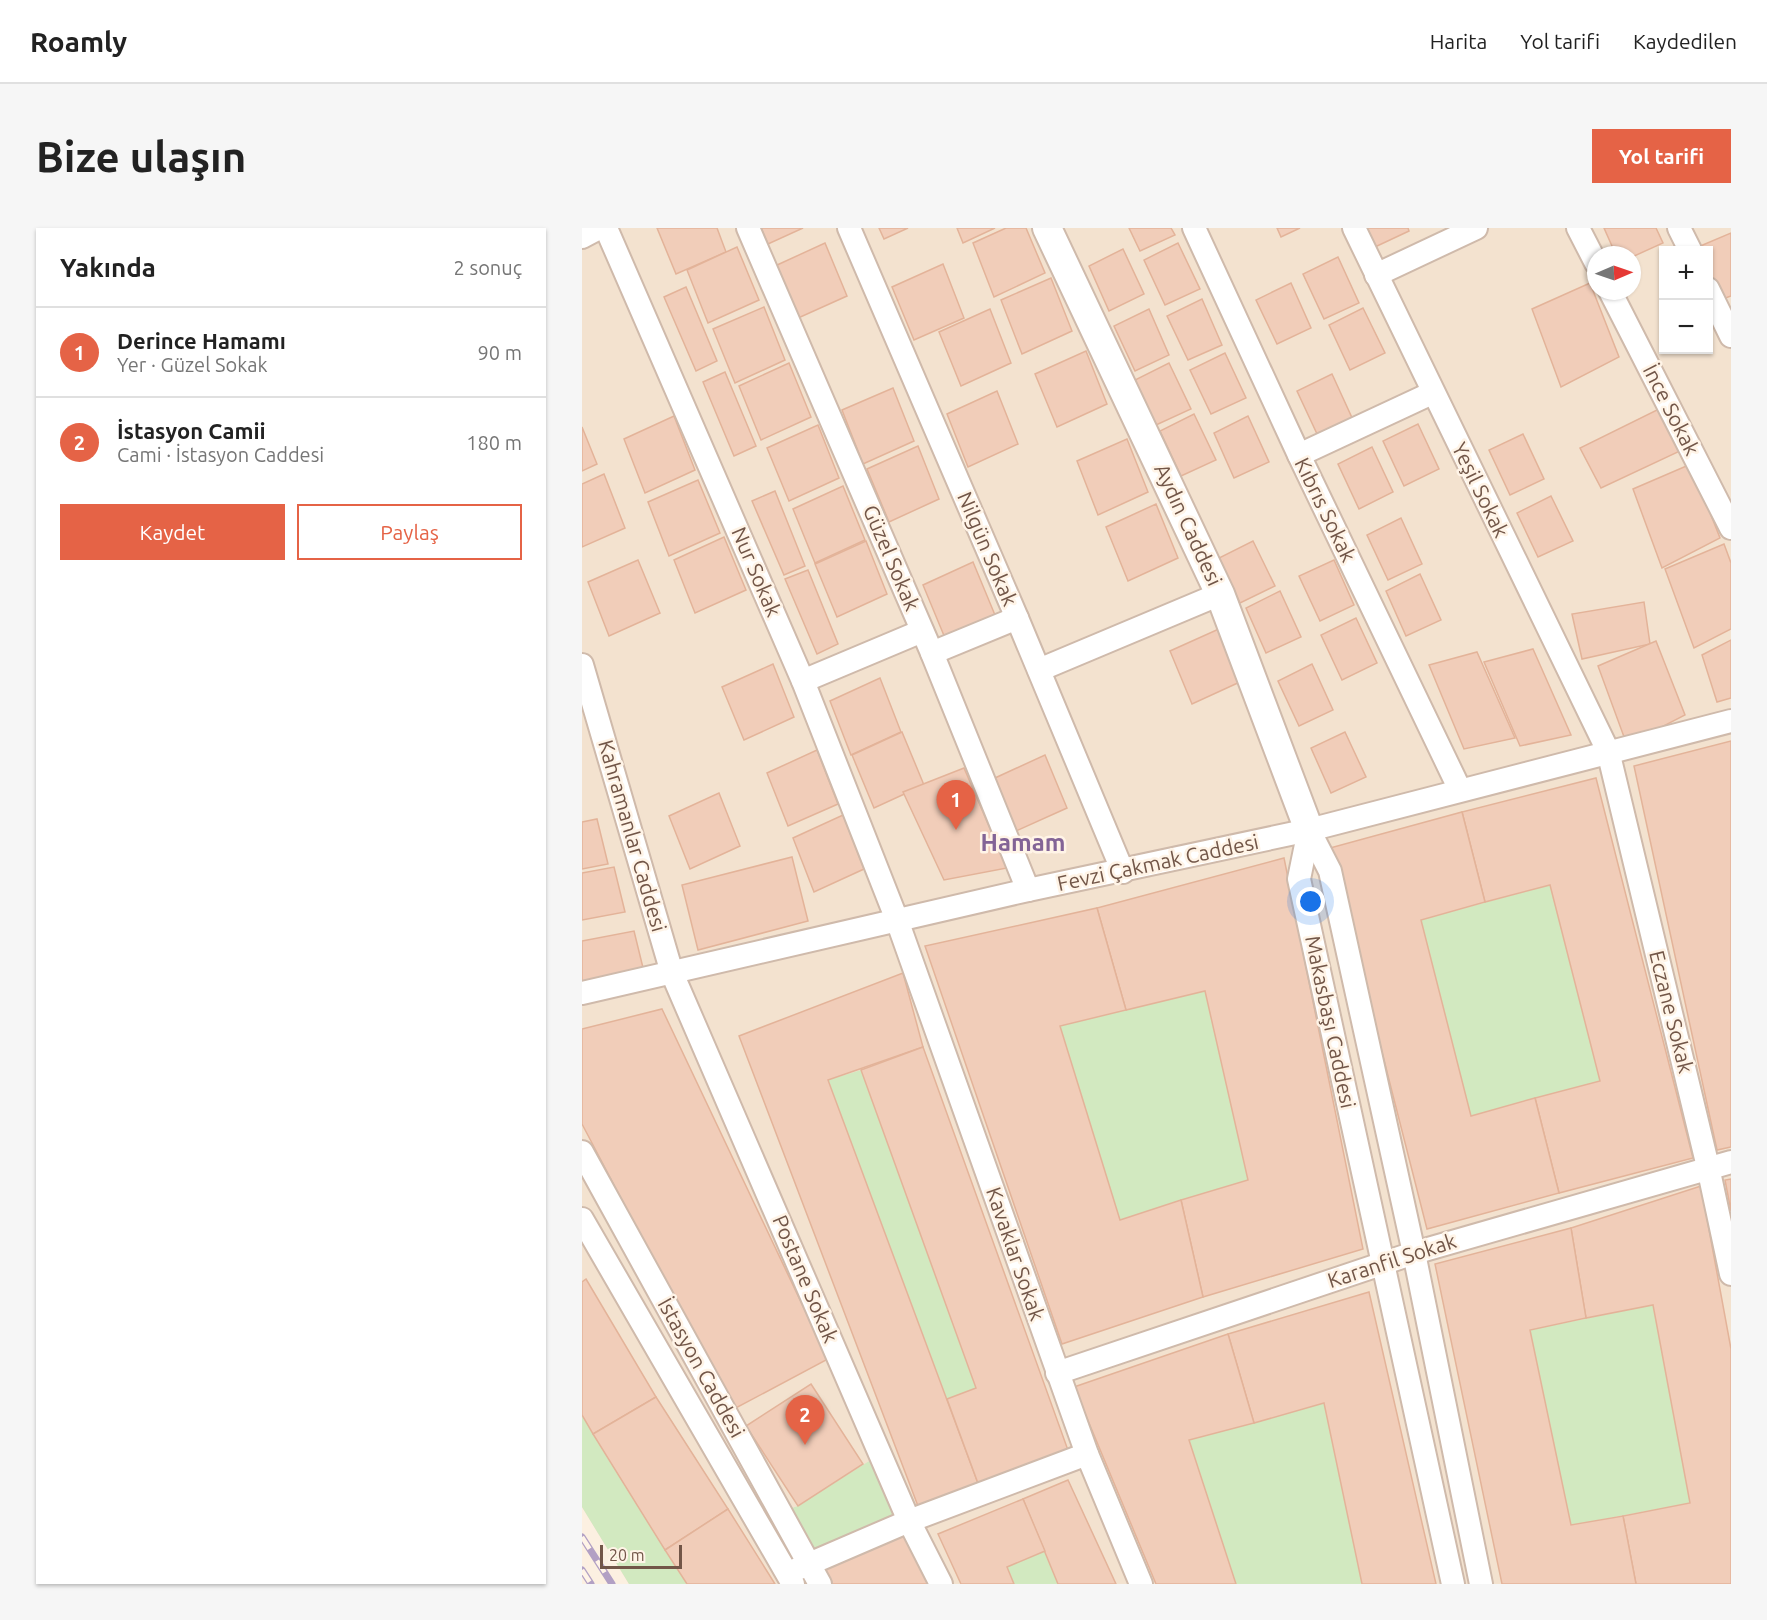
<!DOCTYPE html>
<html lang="tr">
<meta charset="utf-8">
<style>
:root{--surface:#fff;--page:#f6f6f6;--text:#222;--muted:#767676;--line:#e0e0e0;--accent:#e56346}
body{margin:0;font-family:Ubuntu,sans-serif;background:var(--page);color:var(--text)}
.controls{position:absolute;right:18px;top:18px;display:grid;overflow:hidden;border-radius:0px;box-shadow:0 2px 4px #0004}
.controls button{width:54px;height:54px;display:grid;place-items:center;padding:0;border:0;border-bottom:2px solid var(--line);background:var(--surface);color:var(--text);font:30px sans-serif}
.compass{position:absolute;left:1005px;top:18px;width:54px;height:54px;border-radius:50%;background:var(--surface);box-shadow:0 2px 4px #0004;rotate:88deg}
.scale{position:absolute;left:18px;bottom:15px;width:82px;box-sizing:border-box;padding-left:6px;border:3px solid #725648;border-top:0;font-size:16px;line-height:21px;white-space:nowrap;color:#725648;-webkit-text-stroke:4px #fff4e7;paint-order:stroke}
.you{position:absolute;left:729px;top:674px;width:21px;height:21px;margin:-15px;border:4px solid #fff;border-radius:50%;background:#1a73e8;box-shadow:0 0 0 9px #1a73e833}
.badge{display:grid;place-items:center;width:39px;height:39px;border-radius:50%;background:var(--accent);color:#fff;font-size:20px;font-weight:700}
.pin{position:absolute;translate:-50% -50px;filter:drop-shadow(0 2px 3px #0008)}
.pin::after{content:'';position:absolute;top:32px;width:21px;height:18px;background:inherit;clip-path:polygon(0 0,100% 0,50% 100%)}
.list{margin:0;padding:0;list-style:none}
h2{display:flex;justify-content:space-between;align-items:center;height:78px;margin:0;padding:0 24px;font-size:26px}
h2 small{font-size:20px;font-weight:400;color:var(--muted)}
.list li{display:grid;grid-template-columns:39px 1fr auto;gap:18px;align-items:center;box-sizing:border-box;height:90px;padding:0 24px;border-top:2px solid var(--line)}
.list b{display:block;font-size:22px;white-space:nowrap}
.list p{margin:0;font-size:20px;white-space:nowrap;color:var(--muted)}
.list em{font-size:20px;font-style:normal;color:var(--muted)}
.actions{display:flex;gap:12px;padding:18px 24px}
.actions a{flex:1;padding:14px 0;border:2px solid var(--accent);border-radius:0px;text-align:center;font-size:21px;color:var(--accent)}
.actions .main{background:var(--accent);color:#fff}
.map{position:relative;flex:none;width:1149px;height:1356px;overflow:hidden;border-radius:0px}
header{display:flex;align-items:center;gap:36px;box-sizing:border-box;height:84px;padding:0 30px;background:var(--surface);border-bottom:2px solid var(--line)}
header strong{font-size:28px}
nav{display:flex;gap:33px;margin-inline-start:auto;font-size:21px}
.intro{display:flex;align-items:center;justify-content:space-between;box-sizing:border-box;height:144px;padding:0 36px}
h1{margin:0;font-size:42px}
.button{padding:15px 27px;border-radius:0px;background:var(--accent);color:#fff;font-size:21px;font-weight:700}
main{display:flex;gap:36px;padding:0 36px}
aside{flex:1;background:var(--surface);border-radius:0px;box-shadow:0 2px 4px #0004}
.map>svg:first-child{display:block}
.residential{fill:#f3e2cf;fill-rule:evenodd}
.green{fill:#d2e9c0}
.building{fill:#f1cdb9;stroke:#e3b399;stroke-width:1.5}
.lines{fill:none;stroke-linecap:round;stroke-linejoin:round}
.minor-casing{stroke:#cfbaab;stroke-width:26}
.tertiary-casing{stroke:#cfbaab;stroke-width:32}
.minor{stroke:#fff;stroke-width:22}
.tertiary{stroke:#fff;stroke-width:28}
.rail-casing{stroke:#b2a0c4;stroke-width:7}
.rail{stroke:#fff4e7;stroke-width:4.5;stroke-dasharray:14;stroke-linecap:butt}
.labels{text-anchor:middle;stroke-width:5;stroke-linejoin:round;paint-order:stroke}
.street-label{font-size:21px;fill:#725648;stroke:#fff4e7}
.quarter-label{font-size:24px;font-weight:bold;fill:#836496;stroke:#fff4e7}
</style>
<header>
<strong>Roamly</strong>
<nav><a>Harita</a><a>Yol tarifi</a><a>Kaydedilen</a></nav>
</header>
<div class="intro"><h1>Bize ulaşın</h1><a class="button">Yol tarifi</a></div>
<main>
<aside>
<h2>Yakında<small>2 sonuç</small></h2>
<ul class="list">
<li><span class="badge">1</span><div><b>Derince Hamamı</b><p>Yer · Güzel Sokak</p></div><em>90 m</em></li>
<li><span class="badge">2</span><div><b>İstasyon Camii</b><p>Cami · İstasyon Caddesi</p></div><em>180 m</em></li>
</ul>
<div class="actions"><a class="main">Kaydet</a><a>Paylaş</a></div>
</aside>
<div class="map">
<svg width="1149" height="1356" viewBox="0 0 1149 1356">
<rect width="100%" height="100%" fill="#fcf0e1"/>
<path class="residential" d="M0,0h1149v1356h-1102l-47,-77zM1082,22h44v100h-44zM1014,27h36v36h-36z"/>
<g class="green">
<path d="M968,657l50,196 -129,35 -50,-196z"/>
<path d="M623,763l43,189 -128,40 -60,-194z"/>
<path d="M279,842l115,318 -29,11 -119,-319z"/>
<path d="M1071,1077l37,198 -119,22 -41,-195z"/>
<path d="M742,1175l38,181h-126l-47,-144z"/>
<path d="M0,1187l11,19 94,150h-58l-47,-77z"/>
<path d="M292,1230l29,62 -91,38 -26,-48 12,-4z"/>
<path d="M463,1323l13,33h-44l-7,-17z"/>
</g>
<g class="building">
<path d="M75,0h60l9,24 -50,22z"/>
<path d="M179,0h42l-35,16z"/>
<path d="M297,0h29l-24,11z"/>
<path d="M375,0h38l-32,15z"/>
<path d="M424,0h20l19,45 -51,24 -21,-54z"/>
<path d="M547,0h42l4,7 -35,16z"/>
<path d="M695,0h23l-19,9z"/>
<path d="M784,0h42l1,3 -34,16z"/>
<path d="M1022,0h52l7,15 -31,14 -16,-2z"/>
<path d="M1149,5v63l-11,4 -12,-28v-22h-9l-1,-3z"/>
<path d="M243,15l22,53 -51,23 -21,-53z"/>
<path d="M596,15l22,46 -35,16 -21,-45z"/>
<path d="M155,19l22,53 -51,23 -21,-53z"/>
<path d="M541,21l21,45 -35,17 -20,-45z"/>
<path d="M756,29l21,46 -35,16 -21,-45z"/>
<path d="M361,36l21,54 -50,22 -22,-53z"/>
<path d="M469,50l21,53 -50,23 -21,-54z"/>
<path d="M709,55l20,45 -34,16 -21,-44z"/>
<path d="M1008,55l29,74 -58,30 -29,-78z"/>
<path d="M104,59l31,74 -21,10 -32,-74z"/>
<path d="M620,71l20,46 -34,15 -21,-44z"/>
<path d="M182,79l21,53 -50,23 -22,-54z"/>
<path d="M781,80l22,45 -35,17 -21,-45z"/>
<path d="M408,81l21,54 -50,23 -22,-54z"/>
<path d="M567,81l20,46 -34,16 -21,-45z"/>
<path d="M504,123l21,53 -50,23 -22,-53z"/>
<path d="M643,125l21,45 -35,16 -21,-44z"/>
<path d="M207,135l22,54 -50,23 -22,-54z"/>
<path d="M587,135l22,46 -35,16 -21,-45z"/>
<path d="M143,144l31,74 -22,10 -31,-74z"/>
<path d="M750,146l21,46 -35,16 -21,-45z"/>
<path d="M311,160l21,53 -51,23 -21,-54z"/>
<path d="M415,163l21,53 -50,23 -21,-53z"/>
<path d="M1079,180l19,43 -79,37 -21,-40z"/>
<path d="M612,186l22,46 -35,16 -21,-45z"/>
<path d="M92,188l21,54 -50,23 -21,-54z"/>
<path d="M666,188l21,46 -35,16 -20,-45z"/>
<path d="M836,196l21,45 -35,17 -21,-45z"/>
<path d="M236,197l21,53 -50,23 -22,-53z"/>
<path d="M0,199l15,37 -15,7z"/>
<path d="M941,206l21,45 -34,16 -21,-45z"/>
<path d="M545,211l21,53 -50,23 -21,-54z"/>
<path d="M336,218l21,53 -50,23 -22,-53z"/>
<path d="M790,219l21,45 -34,17 -21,-45z"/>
<path d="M1109,236l29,74 -58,30 -29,-79z"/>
<path d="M22,246l21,54 -43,19v-63z"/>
<path d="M116,252l22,53 -51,23 -21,-54z"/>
<path d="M261,258l22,54 -50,23 -22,-54z"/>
<path d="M193,263l30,75 -21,9 -32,-74z"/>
<path d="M969,268l22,45 -35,16 -21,-44z"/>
<path d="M574,276l22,54 -50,23 -22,-54z"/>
<path d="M819,290l21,46 -34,16 -21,-45z"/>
<path d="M142,309l22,53 -51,23 -21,-53z"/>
<path d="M284,313l21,53 -50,23 -22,-53z"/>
<path d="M671,313l22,45 -35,17 -21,-45z"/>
<path d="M1142,316l7,19v66l-37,19 -29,-79z"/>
<path d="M56,332l22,53 -51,23 -21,-54z"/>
<path d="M752,332l20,45 -34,16 -21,-45z"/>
<path d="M391,334l22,53 -50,23 -22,-53z"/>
<path d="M226,342l30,74 -21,10 -32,-75z"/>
<path d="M838,346l21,46 -35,16 -20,-45z"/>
<path d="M698,363l21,46 -35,16 -20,-45z"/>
<path d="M1062,374l6,42 -68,15 -10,-45z"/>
<path d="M774,390l21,45 -35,17 -21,-45z"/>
<path d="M639,400l21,53 -50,23 -22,-53z"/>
<path d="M1149,412v58l-14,4 -15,-47z"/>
<path d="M1074,413l29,74 -58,30 -29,-79z"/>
<path d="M951,421l38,86 -51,11 -36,-84z"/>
<path d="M895,424l38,86 -51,11 -35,-84z"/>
<path d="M191,436l21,53 -50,23 -22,-53z"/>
<path d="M730,436l21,46 -34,16 -21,-45z"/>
<path d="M298,450l21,54 -50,23 -21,-54z"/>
<path d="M320,504l22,53 -50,23 -22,-53z"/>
<path d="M763,504l21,45 -35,16 -20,-45z"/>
<path d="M1149,513v406l-14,3 -83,-384z"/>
<path d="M235,522l21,54 -50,22 -21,-53z"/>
<path d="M463,527l22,53 -51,23 -21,-53z"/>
<path d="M382,540l43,100 -63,12 -41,-88z"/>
<path d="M1014,550l97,380 -134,35 -24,-95 65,-17 -50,-196 -65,17 -23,-90z"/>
<path d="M137,565l21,53 -50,23 -21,-53z"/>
<path d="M880,584l23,90 -64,18 50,196 64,-18 24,95 -132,36 -97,-381z"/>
<path d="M261,587l21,54 -50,23 -21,-54z"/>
<path d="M15,591l11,45 -26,5v-47z"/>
<path d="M210,629l16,64 -110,29 -16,-65z"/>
<path d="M702,630l79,391 -160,48 -22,-97 67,-20 -43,-189 -79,19 -29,-102z"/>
<path d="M32,639l11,45 -43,8v-47z"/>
<path d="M515,680l29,102 -66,16 60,194 61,-20 22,97 -141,47 -137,-398z"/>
<path d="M52,703l11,45 -63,11v-46z"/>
<path d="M321,745l20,74 -95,33 151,406 -61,20 -179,-470z"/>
<path d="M80,781l166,350 -96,51 -150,-286v-95z"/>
<path d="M341,819l146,406 -90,33 -32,-87 29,-11 -115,-318z"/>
<path d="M1149,951v32l-6,-31z"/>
<path d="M1119,958l30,163v235h-95l-13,-68 67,-13 -37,-198 -67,13 -15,-90z"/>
<path d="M989,1000l15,90 -56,12 41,195 52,-9 13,68h-134l-67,-320z"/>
<path d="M4,1051l70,118 -63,37 -11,-19v-133z"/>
<path d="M787,1064l67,292h-74l-38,-181 -70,20 -26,-89z"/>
<path d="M646,1106l26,89 -65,17 47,144h-80l-82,-197z"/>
<path d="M229,1156l52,80 -65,42 -52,-80z"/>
<path d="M74,1169l72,112 -63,41 -72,-116z"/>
<path d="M486,1252l48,104h-58l-35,-85z"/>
<path d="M441,1271l22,52 -38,16 7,17h-53l-23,-50z"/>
<path d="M146,1281l47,75h-88l-22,-34z"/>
<path d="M325,1299l28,57h-108l-10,-16z"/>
</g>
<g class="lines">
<g class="minor-casing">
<g id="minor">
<path d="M24,0l197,453 94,239 190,534 54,130"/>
<path d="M166,0l184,425 96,237"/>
<path d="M267,0l168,390 106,254"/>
<path d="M612,0l105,227 161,335"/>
<path d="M772,0l254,523 100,416 23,107"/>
<path d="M996,0l18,35"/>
<path d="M1097,0l11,22"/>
<path d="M0,9l17,-9"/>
<path d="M794,47l100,-47"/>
<path d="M1126,61l23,47"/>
<path d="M1028,63l121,237"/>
<path d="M717,227l133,-62"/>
<path d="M350,425l85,-35"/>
<path d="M0,437l90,308 237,548 32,63"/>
<path d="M457,442l181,-76"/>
<path d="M221,453l119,-50"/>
<path d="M727,602l21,41 84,382 67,331"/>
<path d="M727,602l-10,49 154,705"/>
<path d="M0,765l446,-103 281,-60 422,-109"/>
<path d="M0,924l238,432"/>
<path d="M0,991l211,365"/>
<path d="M475,1145l357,-120 317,-91"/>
<path d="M213,1342l114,-49 178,-67"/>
</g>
</g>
<g class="tertiary-casing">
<path id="tertiary" d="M465,0l173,366 89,236"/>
</g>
<use href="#minor" class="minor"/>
<use href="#tertiary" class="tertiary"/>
<g class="rail-casing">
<g id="rail">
<path d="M0,1309l30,47"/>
<path d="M0,1342l9,14"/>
</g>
</g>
<use href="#rail" class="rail"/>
</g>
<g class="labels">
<g class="street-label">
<text transform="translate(1089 182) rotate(63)" y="7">İnce Sokak</text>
<text transform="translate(898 262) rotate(64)" y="7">Yeşil Sokak</text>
<text transform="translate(743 282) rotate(64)" y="7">Kıbrıs Sokak</text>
<text transform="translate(606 297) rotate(65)" y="7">Aydın Caddesi</text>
<text transform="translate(405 321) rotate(67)" y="7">Nilgün Sokak</text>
<text transform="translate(309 330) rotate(67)" y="7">Güzel Sokak</text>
<text transform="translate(174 344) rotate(67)" y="7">Nur Sokak</text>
<text transform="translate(50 608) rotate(74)" y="7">Kahramanlar Caddesi</text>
<text transform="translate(576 635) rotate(-12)" y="7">Fevzi Çakmak Caddesi</text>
<text transform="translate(1089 784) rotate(76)" y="7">Eczane Sokak</text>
<text transform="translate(748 794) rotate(78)" y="7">Makasbaşı Caddesi</text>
<text transform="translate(433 1026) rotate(71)" y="7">Kavaklar Sokak</text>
<text transform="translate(810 1033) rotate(-18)" y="7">Karanfil Sokak</text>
<text transform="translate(223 1051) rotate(67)" y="7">Postane Sokak</text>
<text transform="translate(119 1140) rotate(61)" y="7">İstasyon Caddesi</text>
</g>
<g class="quarter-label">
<text x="441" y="623">Hamam</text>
</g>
</g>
</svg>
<div class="controls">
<button>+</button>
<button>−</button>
</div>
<svg class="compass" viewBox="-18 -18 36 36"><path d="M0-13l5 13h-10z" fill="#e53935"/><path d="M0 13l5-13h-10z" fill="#767676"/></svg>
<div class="scale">20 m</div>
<div class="you"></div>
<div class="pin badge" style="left:374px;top:602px">1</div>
<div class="pin badge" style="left:223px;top:1217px">2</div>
</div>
</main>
